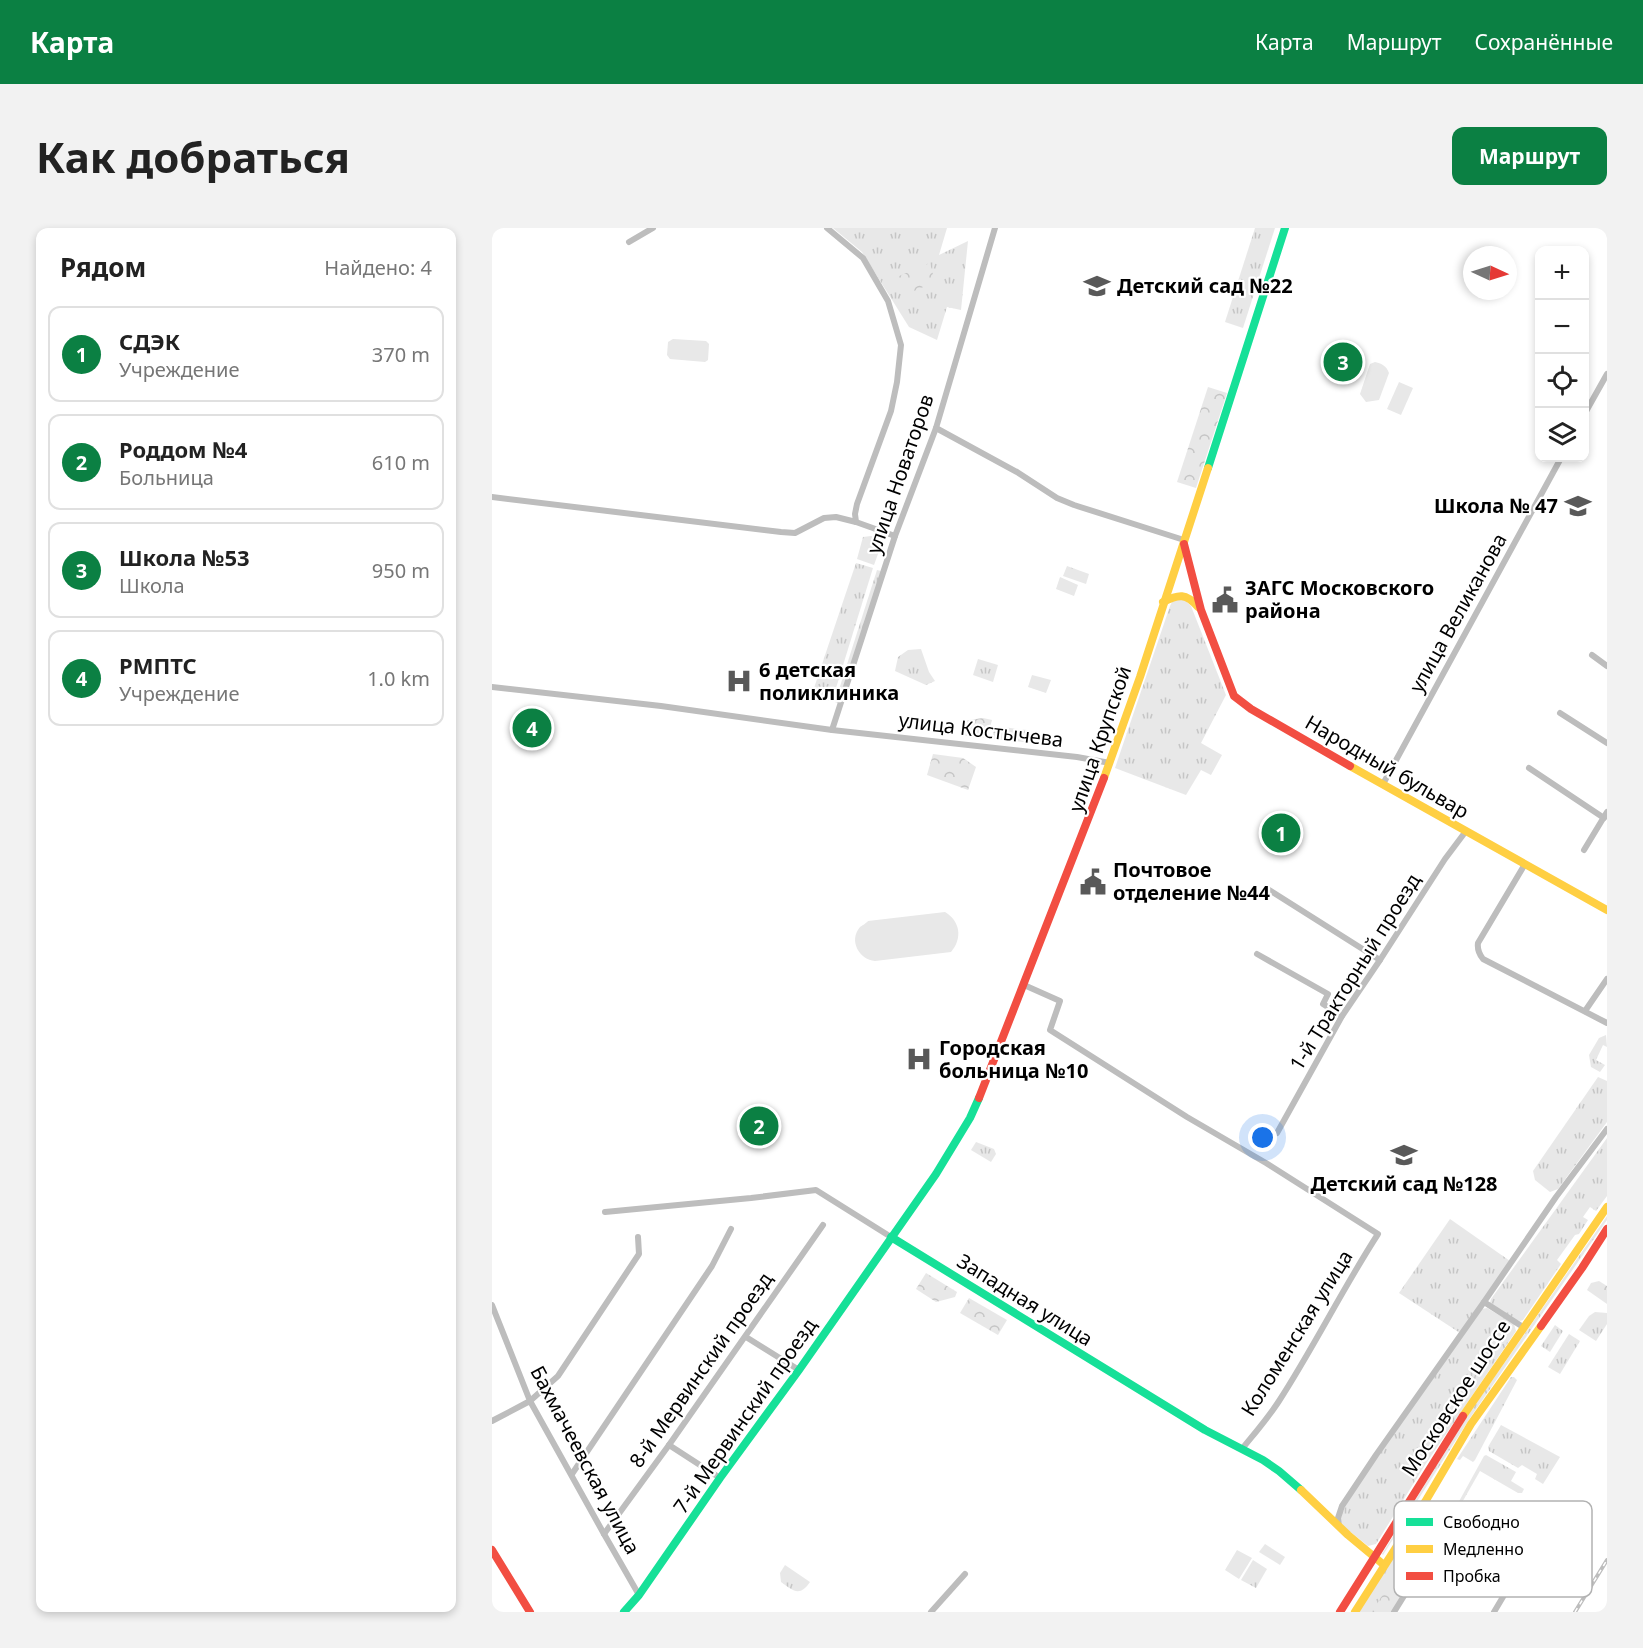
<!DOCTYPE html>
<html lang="ru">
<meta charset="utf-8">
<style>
:root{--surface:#fff;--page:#f2f2f2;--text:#222;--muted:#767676;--line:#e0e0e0;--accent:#0b8043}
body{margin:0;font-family:"Noto Sans",sans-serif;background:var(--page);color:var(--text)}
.controls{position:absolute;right:18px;top:18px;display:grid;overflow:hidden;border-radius:12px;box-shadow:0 3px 9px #0003}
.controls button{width:54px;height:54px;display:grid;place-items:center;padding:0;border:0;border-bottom:2px solid var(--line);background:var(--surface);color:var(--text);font:30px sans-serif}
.compass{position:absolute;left:971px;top:18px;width:54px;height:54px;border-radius:50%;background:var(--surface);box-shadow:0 3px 9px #0003;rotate:94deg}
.you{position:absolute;left:771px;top:910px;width:21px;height:21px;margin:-15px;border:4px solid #fff;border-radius:50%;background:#1a73e8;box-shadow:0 0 0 9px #1a73e833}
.badge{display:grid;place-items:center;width:39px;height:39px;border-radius:50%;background:var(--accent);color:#fff;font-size:20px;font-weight:700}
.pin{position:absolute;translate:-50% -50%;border:3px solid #fff;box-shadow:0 2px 6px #0006}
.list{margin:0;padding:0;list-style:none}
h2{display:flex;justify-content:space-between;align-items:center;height:78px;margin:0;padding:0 24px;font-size:26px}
h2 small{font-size:20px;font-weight:400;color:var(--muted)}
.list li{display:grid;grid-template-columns:39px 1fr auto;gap:18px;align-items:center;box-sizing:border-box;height:96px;margin:0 12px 12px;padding:0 12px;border:2px solid var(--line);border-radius:12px}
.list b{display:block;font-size:22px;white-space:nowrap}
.list p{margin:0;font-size:20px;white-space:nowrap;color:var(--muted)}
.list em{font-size:20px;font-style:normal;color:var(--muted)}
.icon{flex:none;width:33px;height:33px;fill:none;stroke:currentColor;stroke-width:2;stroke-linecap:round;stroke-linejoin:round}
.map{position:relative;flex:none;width:1115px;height:1384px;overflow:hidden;border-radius:12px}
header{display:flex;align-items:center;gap:36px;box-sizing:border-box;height:84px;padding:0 30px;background:var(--accent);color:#fff}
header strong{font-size:28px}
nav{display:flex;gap:33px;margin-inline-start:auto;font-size:21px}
.intro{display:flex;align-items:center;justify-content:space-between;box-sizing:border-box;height:144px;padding:0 36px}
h1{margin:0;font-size:42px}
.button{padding:15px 27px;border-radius:12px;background:var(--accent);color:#fff;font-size:21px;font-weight:700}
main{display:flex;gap:36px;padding:0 36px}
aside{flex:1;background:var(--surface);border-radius:12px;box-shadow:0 3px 9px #0003}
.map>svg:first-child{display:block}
.grass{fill:url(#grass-tufts)}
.forest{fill:url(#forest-crowns)}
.pitch{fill:#e8e8e8}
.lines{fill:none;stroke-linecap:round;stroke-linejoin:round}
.street{stroke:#bdbdbd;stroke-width:6}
.fast{stroke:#16e098;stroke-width:8}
.slow{stroke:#ffcf43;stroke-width:8}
.jam{stroke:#f24e42;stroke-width:8}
.rail-casing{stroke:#bdbdbd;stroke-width:4}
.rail{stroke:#fff;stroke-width:1.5;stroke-dasharray:4.5;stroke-linecap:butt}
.labels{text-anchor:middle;stroke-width:4.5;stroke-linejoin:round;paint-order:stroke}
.poi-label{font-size:20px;font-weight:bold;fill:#000;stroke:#fff;text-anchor:start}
.street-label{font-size:20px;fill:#000;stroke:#fff}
.key{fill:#fff;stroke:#b2b2b2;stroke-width:1.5}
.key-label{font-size:16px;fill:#000}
</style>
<header>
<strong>Карта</strong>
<nav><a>Карта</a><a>Маршрут</a><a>Сохранённые</a></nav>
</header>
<div class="intro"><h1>Как добраться</h1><a class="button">Маршрут</a></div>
<main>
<aside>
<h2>Рядом<small>Найдено: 4</small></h2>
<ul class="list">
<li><span class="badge">1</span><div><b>СДЭК</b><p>Учреждение</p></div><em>370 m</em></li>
<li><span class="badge">2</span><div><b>Роддом №4</b><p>Больница</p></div><em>610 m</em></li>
<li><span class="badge">3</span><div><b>Школа №53</b><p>Школа</p></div><em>950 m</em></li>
<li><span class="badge">4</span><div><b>РМПТС</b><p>Учреждение</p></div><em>1.0 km</em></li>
</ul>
</aside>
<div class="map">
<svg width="1115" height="1384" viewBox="0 0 1115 1384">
<defs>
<pattern id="grass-tufts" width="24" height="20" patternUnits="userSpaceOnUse" patternTransform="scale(1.5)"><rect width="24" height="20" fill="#e8e8e8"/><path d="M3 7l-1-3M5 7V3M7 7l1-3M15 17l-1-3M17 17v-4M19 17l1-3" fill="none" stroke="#c5c5c5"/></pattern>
<pattern id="forest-crowns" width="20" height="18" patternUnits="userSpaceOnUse" patternTransform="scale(1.5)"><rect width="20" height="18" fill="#e8e8e8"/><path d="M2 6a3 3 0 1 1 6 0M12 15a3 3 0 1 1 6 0" fill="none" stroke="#c5c5c5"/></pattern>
</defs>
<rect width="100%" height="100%" fill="#fff"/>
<g class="grass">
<path d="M341,0h114l-8,27 29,-14 -7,69 -14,-3 -10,33 -28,-13 -47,-75z"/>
<path d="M763,0h20l-32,100 -18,-6z"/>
<path d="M379,308l12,4 -9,25 -17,-6 6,-22z"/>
<path d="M364,335l17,5 -41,133 -21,-4z"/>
<path d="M575,338l22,8 -3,10 -23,-8z"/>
<path d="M385,342l4,1 -42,133 -4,-2z"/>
<path d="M688,371l6,2 5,5 35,89 -25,48 21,12 -11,20 -10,-5 -15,25 -71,-27 55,-162 3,-6z"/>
<path d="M429,421l8,23 6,9 -9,4 -31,-14 3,-14 10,-7z"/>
<path d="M486,431l20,6 -5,17 -20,-7z"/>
<path d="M1114,807l1,12 -4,-2 -7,15 9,5 -5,7 -9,-5 -2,-12 10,-17z"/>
<path d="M1106,849l9,4v41l-49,67 -8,3 -15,-12 -2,-9z"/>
<path d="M1115,910v58l-11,15 -6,-4 -7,10 5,3 -9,14 -4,1 -18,25 4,4 -38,56 -3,1 -4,-1 -26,-16 1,-5z"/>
<path d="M484,914l18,7 2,5 -5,8 -20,-12z"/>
<path d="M1115,988v4l-137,198 -87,137 -1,-1 86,-139z"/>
<path d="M958,991l60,42 -50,72 -61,-40z"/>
<path d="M995,1080l27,16 2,7 -91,134 -49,79 -8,2 -25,-20 -3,-6 5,-14 28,-43 109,-154z"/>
<path d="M1103,1084l12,1v11l-11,17 -17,-11 10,-14z"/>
<path d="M1063,1097l8,6 -13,21 -9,-6z"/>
<path d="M1077,1106l11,7 -20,33 -12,-7z"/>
<path d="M1019,1149h3l3,3 -42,80 -2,2 -10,-6 -3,4 -3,-1z"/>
<path d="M1009,1197l59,32 -17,27 -8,-5 2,-5 -15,-9 -4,3 -29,-17 -1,-4z"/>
<path d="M994,1227l30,17 -5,9 13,8 -2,4h-4l-38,-22 -20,35 -3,-1 27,-49z"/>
<path d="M942,1291h6l8,6 -54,87h-38l55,-89 14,7z"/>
<path d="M773,1316l20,13 -5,8 -21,-13z"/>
<path d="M761,1332l14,9 -11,19 -15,-8z"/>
<path d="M293,1337l25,17c-10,15 -17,9 -29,0l-1,-9z"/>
</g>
<g class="forest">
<path d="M438,35l5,19 -28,12 -9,-2 -6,-13z"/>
<path d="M716,159l19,6 -31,95 -19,-6z"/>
<path d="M491,490l9,2 -5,18 -27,-3 2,-14z"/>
<path d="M503,498l32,4 -3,12 -32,-3z"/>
<path d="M441,526l30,4 13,9 -8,23 -41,-15z"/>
<path d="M434,1045l31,19 -2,5 -19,5 -20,-13z"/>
<path d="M1107,1053l8,5v18l-20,-14 4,-7z"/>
<path d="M477,1070l38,22 -9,15 -38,-22z"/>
<path d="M910,1344h4l9,7 -21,33h-22l18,-29z"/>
</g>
<g class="pitch">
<path d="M181,111l33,2 3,3 -1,16 -3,2 -35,-3 -3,-4 1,-13z"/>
<path d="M883,134c8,2 11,4 14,11l-10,27 -13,2 -6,-8 10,-30z"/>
<path d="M907,154l14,6 -12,27 -14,-6z"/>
<path d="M568,349l18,8 -4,11 -18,-7z"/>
<path d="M540,447l19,5 -5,13 -18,-6z"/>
<path d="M453,684c15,9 18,26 6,40l-76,9c-15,-1 -27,-20 -15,-34 0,0 8,-5 8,-6z"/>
<path d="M745,1322l15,8 -13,21 -14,-9z"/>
</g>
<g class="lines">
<g class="street">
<path d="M335,0l36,30 25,43 13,44 -4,37 -6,29 -34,93 -2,10 1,8"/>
<path d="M137,14l24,-14"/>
<path d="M1092,187l23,-41"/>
<path d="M444,200l81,44 40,26 17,7 110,35"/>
<path d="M0,269l289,35 14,1 29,-15 12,-1 20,5 39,14"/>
<path d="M1100,427l15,11"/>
<path d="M0,459l169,19 171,24 245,27 33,6"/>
<path d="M1068,485l47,30"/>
<path d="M340,502l63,-194 41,-108 59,-200"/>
<path d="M1037,540l75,50"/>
<path d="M891,556l178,-326"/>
<path d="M1092,622l23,-38"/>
<path d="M1033,636l-47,79c-1,7 1,11 5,16l124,64"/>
<path d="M774,660l114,72"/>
<path d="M765,726l71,40 -5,10 19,12"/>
<path d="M532,757l36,16 -10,29 137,87 79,46 112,71c-35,54 -64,113 -99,167 -11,17 -25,33 -37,48"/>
<path d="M1093,783l22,-32"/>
<path d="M785,905l65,-117 38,-56 65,-101 21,-28"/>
<path d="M113,984l146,-14 65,-8 75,47"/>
<path d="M992,1074l39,25"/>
<path d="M0,1077l38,96 74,133 35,61"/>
<path d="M254,1109l53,33"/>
<path d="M0,1193l38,-20 28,-25 81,-122 -1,-17"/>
<path d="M177,1217l51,33"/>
<path d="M80,1246l140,-208 19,-37"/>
<path d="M847,1298l-1,-8 4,-12 34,-51 108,-153 72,-105 51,-68"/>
<path d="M112,1306l65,-89 154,-220"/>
<path d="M439,1384l34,-38"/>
<path d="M902,1384l54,-87"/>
<path d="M1002,1384l25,-42"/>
</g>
<g class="fast">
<path d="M716,240l77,-240"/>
<path d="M399,1009l314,193 58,30 16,11 22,19"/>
<path d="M132,1384l15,-17 81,-117 79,-108 137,-196 34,-56 9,-20"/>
</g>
<g class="slow">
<path d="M671,374c16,-8 23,-9 35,5"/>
<path d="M858,538l257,144"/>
<path d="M612,550l36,-101 68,-209"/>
<path d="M971,1188l144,-209"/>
<path d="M809,1262l47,45 36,30"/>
<path d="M863,1384l70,-110 46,-78 70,-98"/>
</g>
<g class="jam">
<path d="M692,316l17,66 33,86 17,13 99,57"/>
<path d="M487,870l125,-320"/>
<path d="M1049,1098l41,-58 25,-39"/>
<path d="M0,1322l38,62"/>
<path d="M848,1384l123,-196"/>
</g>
<g class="rail-casing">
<path id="rail" d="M1083,1384l32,-52"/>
</g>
<use href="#rail" class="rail"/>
</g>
<defs>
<g id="school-bare" transform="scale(2.07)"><path d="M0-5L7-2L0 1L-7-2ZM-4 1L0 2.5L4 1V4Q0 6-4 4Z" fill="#595959" stroke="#fff" stroke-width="2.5" paint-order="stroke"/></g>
<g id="civic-bare" transform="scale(2.07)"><path d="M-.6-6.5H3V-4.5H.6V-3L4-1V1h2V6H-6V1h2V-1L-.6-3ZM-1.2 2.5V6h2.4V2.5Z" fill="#595959" stroke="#fff" stroke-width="2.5" paint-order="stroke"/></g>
<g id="hospital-bare" transform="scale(2.07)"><path d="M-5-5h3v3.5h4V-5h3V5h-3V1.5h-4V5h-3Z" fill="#595959" stroke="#fff" stroke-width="2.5" paint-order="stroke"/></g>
</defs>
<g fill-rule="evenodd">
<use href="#school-bare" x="605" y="58"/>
<use href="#school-bare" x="1086" y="278"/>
<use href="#civic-bare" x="733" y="372"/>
<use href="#hospital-bare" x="247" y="453"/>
<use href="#civic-bare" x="601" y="654"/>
<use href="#hospital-bare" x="427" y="831"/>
<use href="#school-bare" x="912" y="927"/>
</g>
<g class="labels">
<g class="poi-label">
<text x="625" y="65">Детский сад №22</text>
<text x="1066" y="285" text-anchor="end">Школа № 47</text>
<text x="753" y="367">ЗАГС Московского<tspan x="753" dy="23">района</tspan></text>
<text x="267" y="449">6 детская<tspan x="267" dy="23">поликлиника</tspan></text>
<text x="621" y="649">Почтовое<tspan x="621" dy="23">отделение №44</tspan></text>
<text x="447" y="827">Городская<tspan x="447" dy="23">больница №10</tspan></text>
<text x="912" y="963" text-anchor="middle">Детский сад №128</text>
</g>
<g class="street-label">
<text transform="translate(408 246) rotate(-71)" y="7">улица Новаторов</text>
<text transform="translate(966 385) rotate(-61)" y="7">улица Великанова</text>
<text transform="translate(489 502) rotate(7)" y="7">улица Костычева</text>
<text transform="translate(608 511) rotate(-71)" y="7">улица Крупской</text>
<text transform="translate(895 539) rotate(30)" y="7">Народный бульвар</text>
<text transform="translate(863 744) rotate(-58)" y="7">1-й Тракторный проезд</text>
<text transform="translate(533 1072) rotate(32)" y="7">Западная улица</text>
<text transform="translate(805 1105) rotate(-58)" y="7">Коломенская улица</text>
<text transform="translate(209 1142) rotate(-55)" y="7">8-й Мервинский проезд</text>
<text transform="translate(964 1170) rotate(-57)" y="7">Московское шоссе</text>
<text transform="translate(253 1188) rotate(-55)" y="7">7-й Мервинский проезд</text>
<text transform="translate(93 1232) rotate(62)" y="7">Бахмачеевская улица</text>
</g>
</g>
<rect x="902" y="1273" width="198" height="96" rx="9" class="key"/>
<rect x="914" y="1290" width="27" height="8" fill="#16e098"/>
<rect x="914" y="1317" width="27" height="8" fill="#ffcf43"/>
<rect x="914" y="1344" width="27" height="8" fill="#f24e42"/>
<g class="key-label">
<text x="951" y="1300">Свободно</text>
<text x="951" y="1327">Медленно</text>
<text x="951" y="1354">Пробка</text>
</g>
</svg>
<div class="controls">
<button>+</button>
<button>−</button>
<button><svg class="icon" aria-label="locate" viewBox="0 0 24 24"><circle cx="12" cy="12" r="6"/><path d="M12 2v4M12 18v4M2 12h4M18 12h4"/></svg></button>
<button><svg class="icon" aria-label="layers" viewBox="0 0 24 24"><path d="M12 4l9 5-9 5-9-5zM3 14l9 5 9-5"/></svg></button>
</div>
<svg class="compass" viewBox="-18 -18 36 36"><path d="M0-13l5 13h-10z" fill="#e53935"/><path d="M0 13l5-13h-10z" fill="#767676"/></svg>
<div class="you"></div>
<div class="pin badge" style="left:789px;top:605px">1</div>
<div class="pin badge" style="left:267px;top:898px">2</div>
<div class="pin badge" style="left:851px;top:134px">3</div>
<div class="pin badge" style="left:40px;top:500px">4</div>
</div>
</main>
